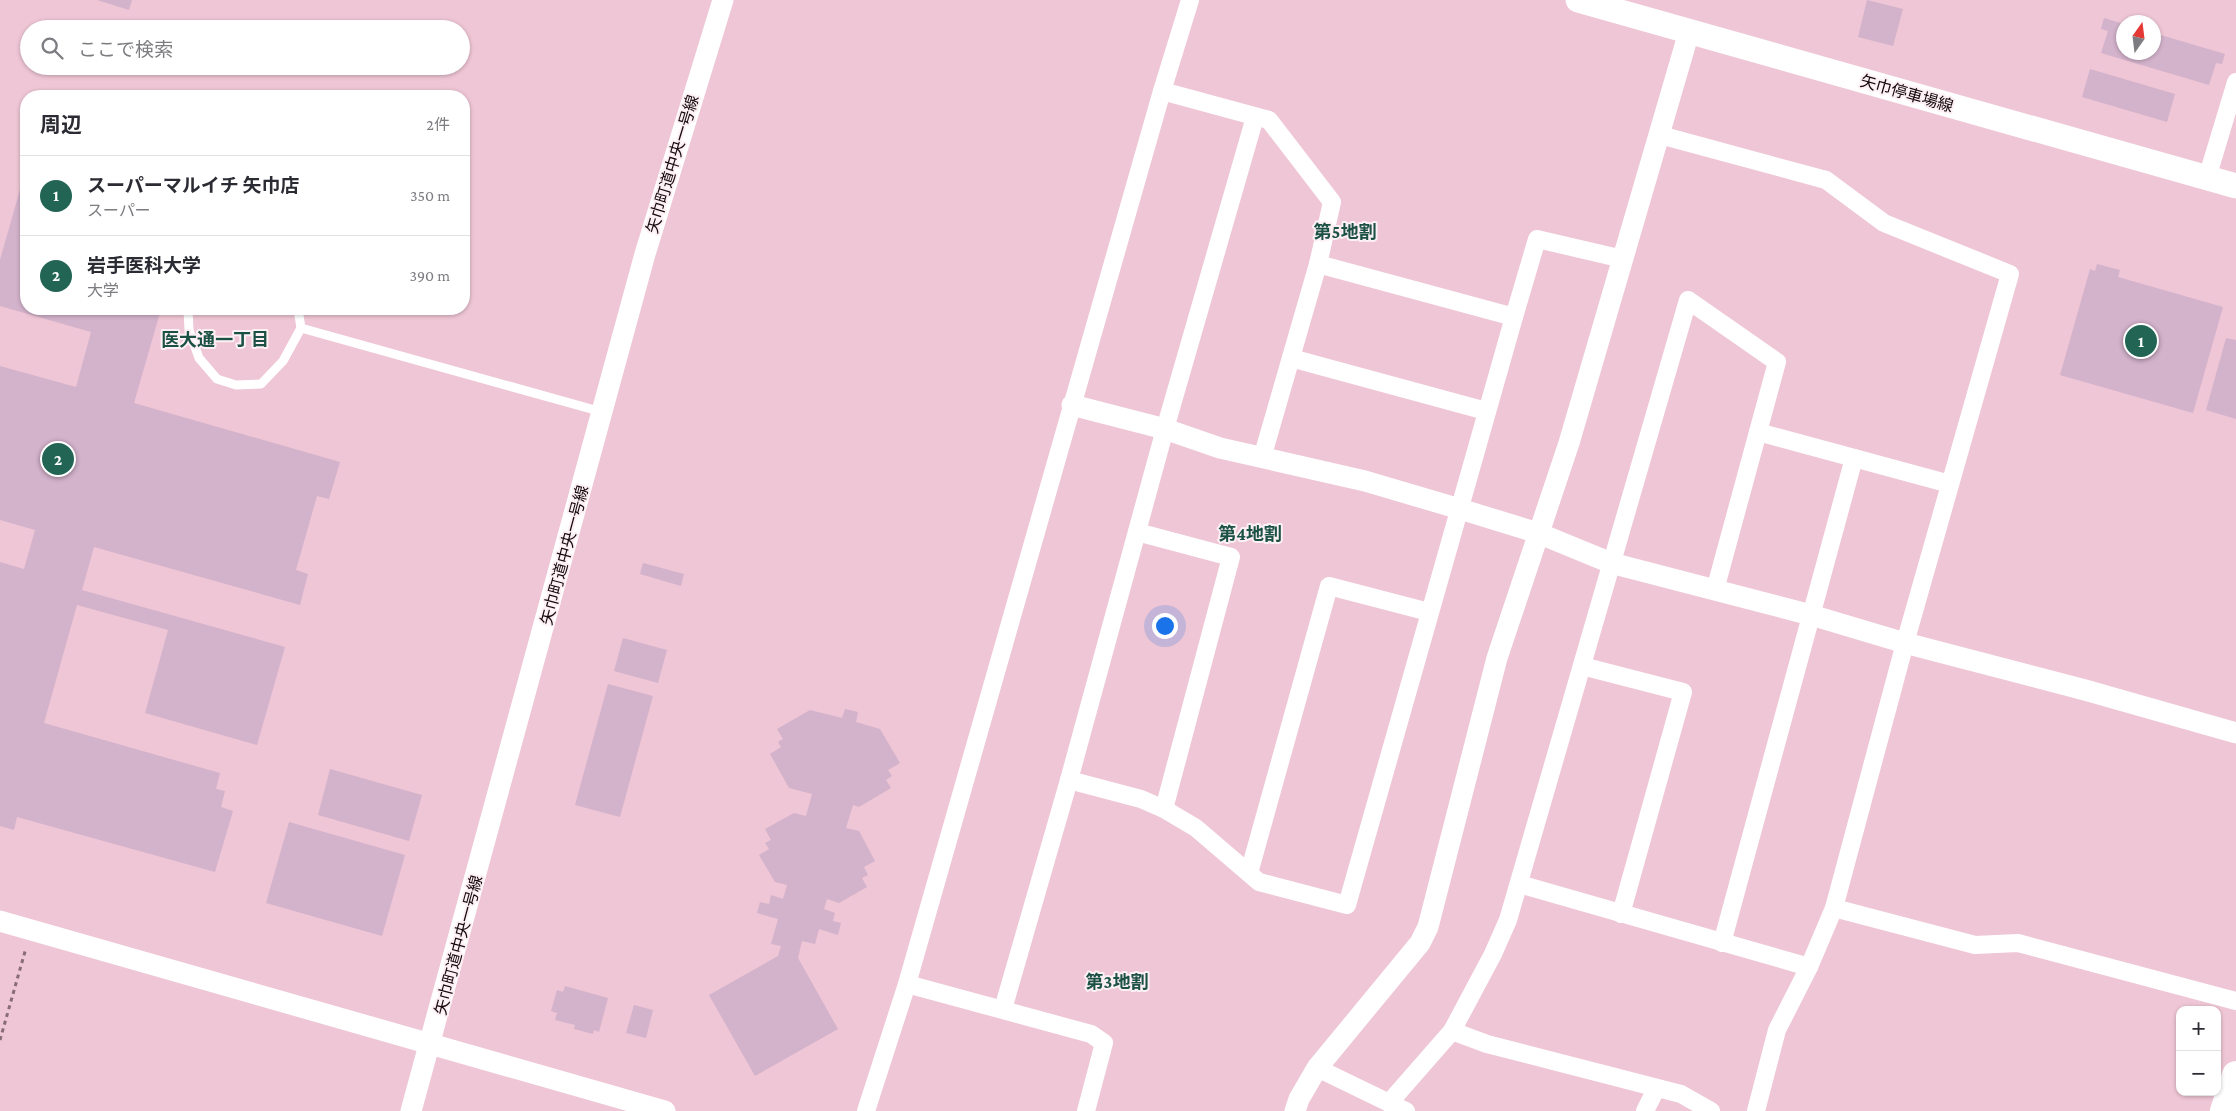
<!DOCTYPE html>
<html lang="ja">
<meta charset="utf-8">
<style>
:root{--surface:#fff;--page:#f2f2f3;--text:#2b2b33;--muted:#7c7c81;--line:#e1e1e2;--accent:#226555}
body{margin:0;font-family:"Crimson Pro","Noto Sans JP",serif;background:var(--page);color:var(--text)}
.controls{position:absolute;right:15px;bottom:15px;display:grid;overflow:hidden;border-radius:10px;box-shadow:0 1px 4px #0004}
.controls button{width:45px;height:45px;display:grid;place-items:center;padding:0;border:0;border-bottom:1px solid var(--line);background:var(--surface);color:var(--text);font:25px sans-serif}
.compass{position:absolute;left:2116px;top:15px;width:45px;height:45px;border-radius:50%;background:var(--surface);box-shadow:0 1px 4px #0004;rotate:14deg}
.you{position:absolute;left:1164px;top:625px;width:18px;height:18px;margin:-12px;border:4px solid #fff;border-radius:50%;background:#1a73e8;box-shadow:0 0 0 8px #1a73e833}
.badge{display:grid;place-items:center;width:32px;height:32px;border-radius:50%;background:var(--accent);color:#fff;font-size:16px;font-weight:700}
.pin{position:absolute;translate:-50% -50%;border:2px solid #fff;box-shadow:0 1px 5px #0006}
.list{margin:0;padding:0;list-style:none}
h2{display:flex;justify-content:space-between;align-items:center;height:65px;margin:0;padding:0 20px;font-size:21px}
h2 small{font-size:16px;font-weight:400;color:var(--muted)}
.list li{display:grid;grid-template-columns:32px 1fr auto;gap:15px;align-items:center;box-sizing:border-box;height:80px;padding:0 20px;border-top:1px solid var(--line)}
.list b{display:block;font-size:19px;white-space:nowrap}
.list p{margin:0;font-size:16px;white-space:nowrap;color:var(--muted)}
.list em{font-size:16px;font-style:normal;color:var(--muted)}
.icon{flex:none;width:28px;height:28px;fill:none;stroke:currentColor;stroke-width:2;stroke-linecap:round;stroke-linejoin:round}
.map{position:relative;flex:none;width:2236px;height:1111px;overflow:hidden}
.search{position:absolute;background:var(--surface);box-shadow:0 1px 4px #0004;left:20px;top:20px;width:450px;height:55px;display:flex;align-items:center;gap:12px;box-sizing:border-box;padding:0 18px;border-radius:28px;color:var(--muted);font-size:19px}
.panel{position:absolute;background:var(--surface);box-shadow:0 1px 4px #0004;left:20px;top:90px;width:450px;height:225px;border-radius:20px}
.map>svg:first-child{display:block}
.building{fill:#d3b2cb}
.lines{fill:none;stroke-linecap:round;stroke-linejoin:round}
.path{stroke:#886c76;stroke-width:3;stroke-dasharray:4 4;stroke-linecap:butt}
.service{stroke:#fff;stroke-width:9}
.minor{stroke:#fff;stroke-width:18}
.tertiary{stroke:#fff;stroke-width:21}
.secondary{stroke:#fff;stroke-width:25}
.trunk{stroke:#fff;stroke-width:28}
.labels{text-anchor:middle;stroke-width:4;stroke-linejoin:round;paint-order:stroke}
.street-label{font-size:16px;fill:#15080d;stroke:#fdf0f4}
.neighbourhood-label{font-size:18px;font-weight:bold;fill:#1b5044;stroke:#fdf0f4}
</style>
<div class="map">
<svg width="2236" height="1111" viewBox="0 0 2236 1111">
<rect width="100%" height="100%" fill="#efc6d5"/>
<g class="building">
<path d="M97,0h35l-3,10z"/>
<path d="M1867,0l36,9 -10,37 -35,-9z"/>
<path d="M2104,18l20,6v28h30v-19l71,21 -3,10 -6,-1 -7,22 -108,-32 7,-22 -7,-2z"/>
<path d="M2090,69l85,25 -8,28 -85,-25z"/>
<path d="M23,179l3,1v129h135l-27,94 206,59 -11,37 -12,-3 -21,74 12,4 -8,31 -206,-58 -12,43 203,57 -28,98 -112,-32 23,-83 -91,-25 -33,118 176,50 -4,16 9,2 -4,16 12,4 -18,61 -198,-55 -3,13 -14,-4v-264l24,7 11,-39 -35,-10v-154l76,21 15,-55 -91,-26v-46z"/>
<path d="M2097,264l23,6 -2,7 105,30 -30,106 -133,-38 30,-106 5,2z"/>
<path d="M2226,338l10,2v79l-30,-9z"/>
<path d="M643,563l41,11 -3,12 -41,-12z"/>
<path d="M623,638l44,12 -9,33 -44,-12z"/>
<path d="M608,684l45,12 -33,121 -45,-12z"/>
<path d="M845,709l13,3 -2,10 24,7 20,34 -12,7 4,6 -6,4 5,8 -32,19 -6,-2 -7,23 13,3 16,30 -11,6 4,8 -6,3 5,9 -28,16 -12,-4 -3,10 11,4 -2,8 8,2 -3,12 -19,-6 -4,15 -13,-3 -4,17 40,71 -83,47 -46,-81 69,-39 3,-10 -10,-2 7,-25 -21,-6 3,-11 9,2 2,-9 12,4 4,-14 -12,-3 -16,-27 10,-6 -4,-6 6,-3 -6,-11 29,-16 12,3 6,-22 -23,-6 -19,-34 11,-7 -3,-5 5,-3 -6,-10 33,-19 32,8z"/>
<path d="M330,769l92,26 -13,46 -91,-26z"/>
<path d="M289,822l116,33 -23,81 -116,-33z"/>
<path d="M565,986l43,12 -9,34 -5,-2 -1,4 -19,-5 1,-4 -20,-5 2,-7 -6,-2 6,-21 6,2z"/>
<path d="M634,1005l19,5 -7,28 -20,-5z"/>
</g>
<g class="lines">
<path class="path" d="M0,1040l26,-92"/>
<g class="service">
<path d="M188,309l1,21 10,28 18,21 19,6 25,-1 22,-23 18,-33 -3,-19"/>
<path d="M301,328l301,84"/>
</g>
<g class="minor">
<path d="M1162,91l107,29 63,82 -14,62 -56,194"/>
<path d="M1660,135l166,45 58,43 126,51 -105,369 -71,265 141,37 43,-2 218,58"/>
<path d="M2207,178l29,-96"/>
<path d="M1514,317l23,-78 86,20"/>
<path d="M1291,358l195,53"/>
<path d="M1758,432l192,52"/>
<path d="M1137,532l94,25 -67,252"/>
<path d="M1582,666l101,26 -62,222"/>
<path d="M1069,780l72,19 23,10 32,19 63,54 88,23 167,-588 -196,-53"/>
<path d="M1249,873l80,-287 100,26"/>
<path d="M1519,884l290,83 -32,63 -21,81"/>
<path d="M1722,943l132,-485"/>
<path d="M1809,967l25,-59"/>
<path d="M907,984l184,50 13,9 -18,68"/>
<path d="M1003,1009l66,-229 96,-351 90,-312"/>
<path d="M1452,1031l35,13 194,50 30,17"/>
<path d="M1317,1068l89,43"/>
<path d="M1389,1103l63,-72 41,-77 15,-34 180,-620 89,62 -62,228"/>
<path d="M866,1111l41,-127 255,-893 28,-91"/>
<path d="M1645,1111l11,-22"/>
</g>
<g class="tertiary">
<path d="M1072,405l93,24 55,19 145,33 95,28 78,24 73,30 200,52 94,28 180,47 151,43"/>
<path d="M0,921l665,190"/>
<path d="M411,1111l234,-857 78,-254"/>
<path d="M1295,1111l4,-12 18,-31 103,-125 8,-16 69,-269 72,-215 120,-411"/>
</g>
<path class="secondary" d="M1578,0l658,186"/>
<path class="trunk" d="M2224,1111l12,-36"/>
</g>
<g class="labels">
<g class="street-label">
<text transform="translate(1907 93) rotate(16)" y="6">矢巾停車場線</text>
<text transform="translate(672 164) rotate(-73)" y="6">矢巾町道中央一号線</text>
<text transform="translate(564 555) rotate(-75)" y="6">矢巾町道中央一号線</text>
<text transform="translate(458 945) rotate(-75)" y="6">矢巾町道中央一号線</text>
</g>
<g class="neighbourhood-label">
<text x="1345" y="238">第5地割</text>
<text x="215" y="346">医大通一丁目</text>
<text x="1250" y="540">第4地割</text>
<text x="1117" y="988">第3地割</text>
</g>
</g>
</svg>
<div class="controls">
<button>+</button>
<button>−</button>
</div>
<svg class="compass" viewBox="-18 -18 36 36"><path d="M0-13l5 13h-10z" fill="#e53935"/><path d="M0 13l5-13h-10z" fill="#7c7c81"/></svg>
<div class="you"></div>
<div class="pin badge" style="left:2141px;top:341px">1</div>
<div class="pin badge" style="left:58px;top:459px">2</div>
<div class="search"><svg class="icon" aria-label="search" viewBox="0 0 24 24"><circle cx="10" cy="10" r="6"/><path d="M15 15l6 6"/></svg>ここで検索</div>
<section class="panel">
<h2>周辺<small>2件</small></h2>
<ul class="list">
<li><span class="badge">1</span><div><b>スーパーマルイチ 矢巾店</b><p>スーパー</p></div><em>350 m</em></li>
<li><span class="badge">2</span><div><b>岩手医科大学</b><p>大学</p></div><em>390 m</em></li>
</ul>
</section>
</div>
